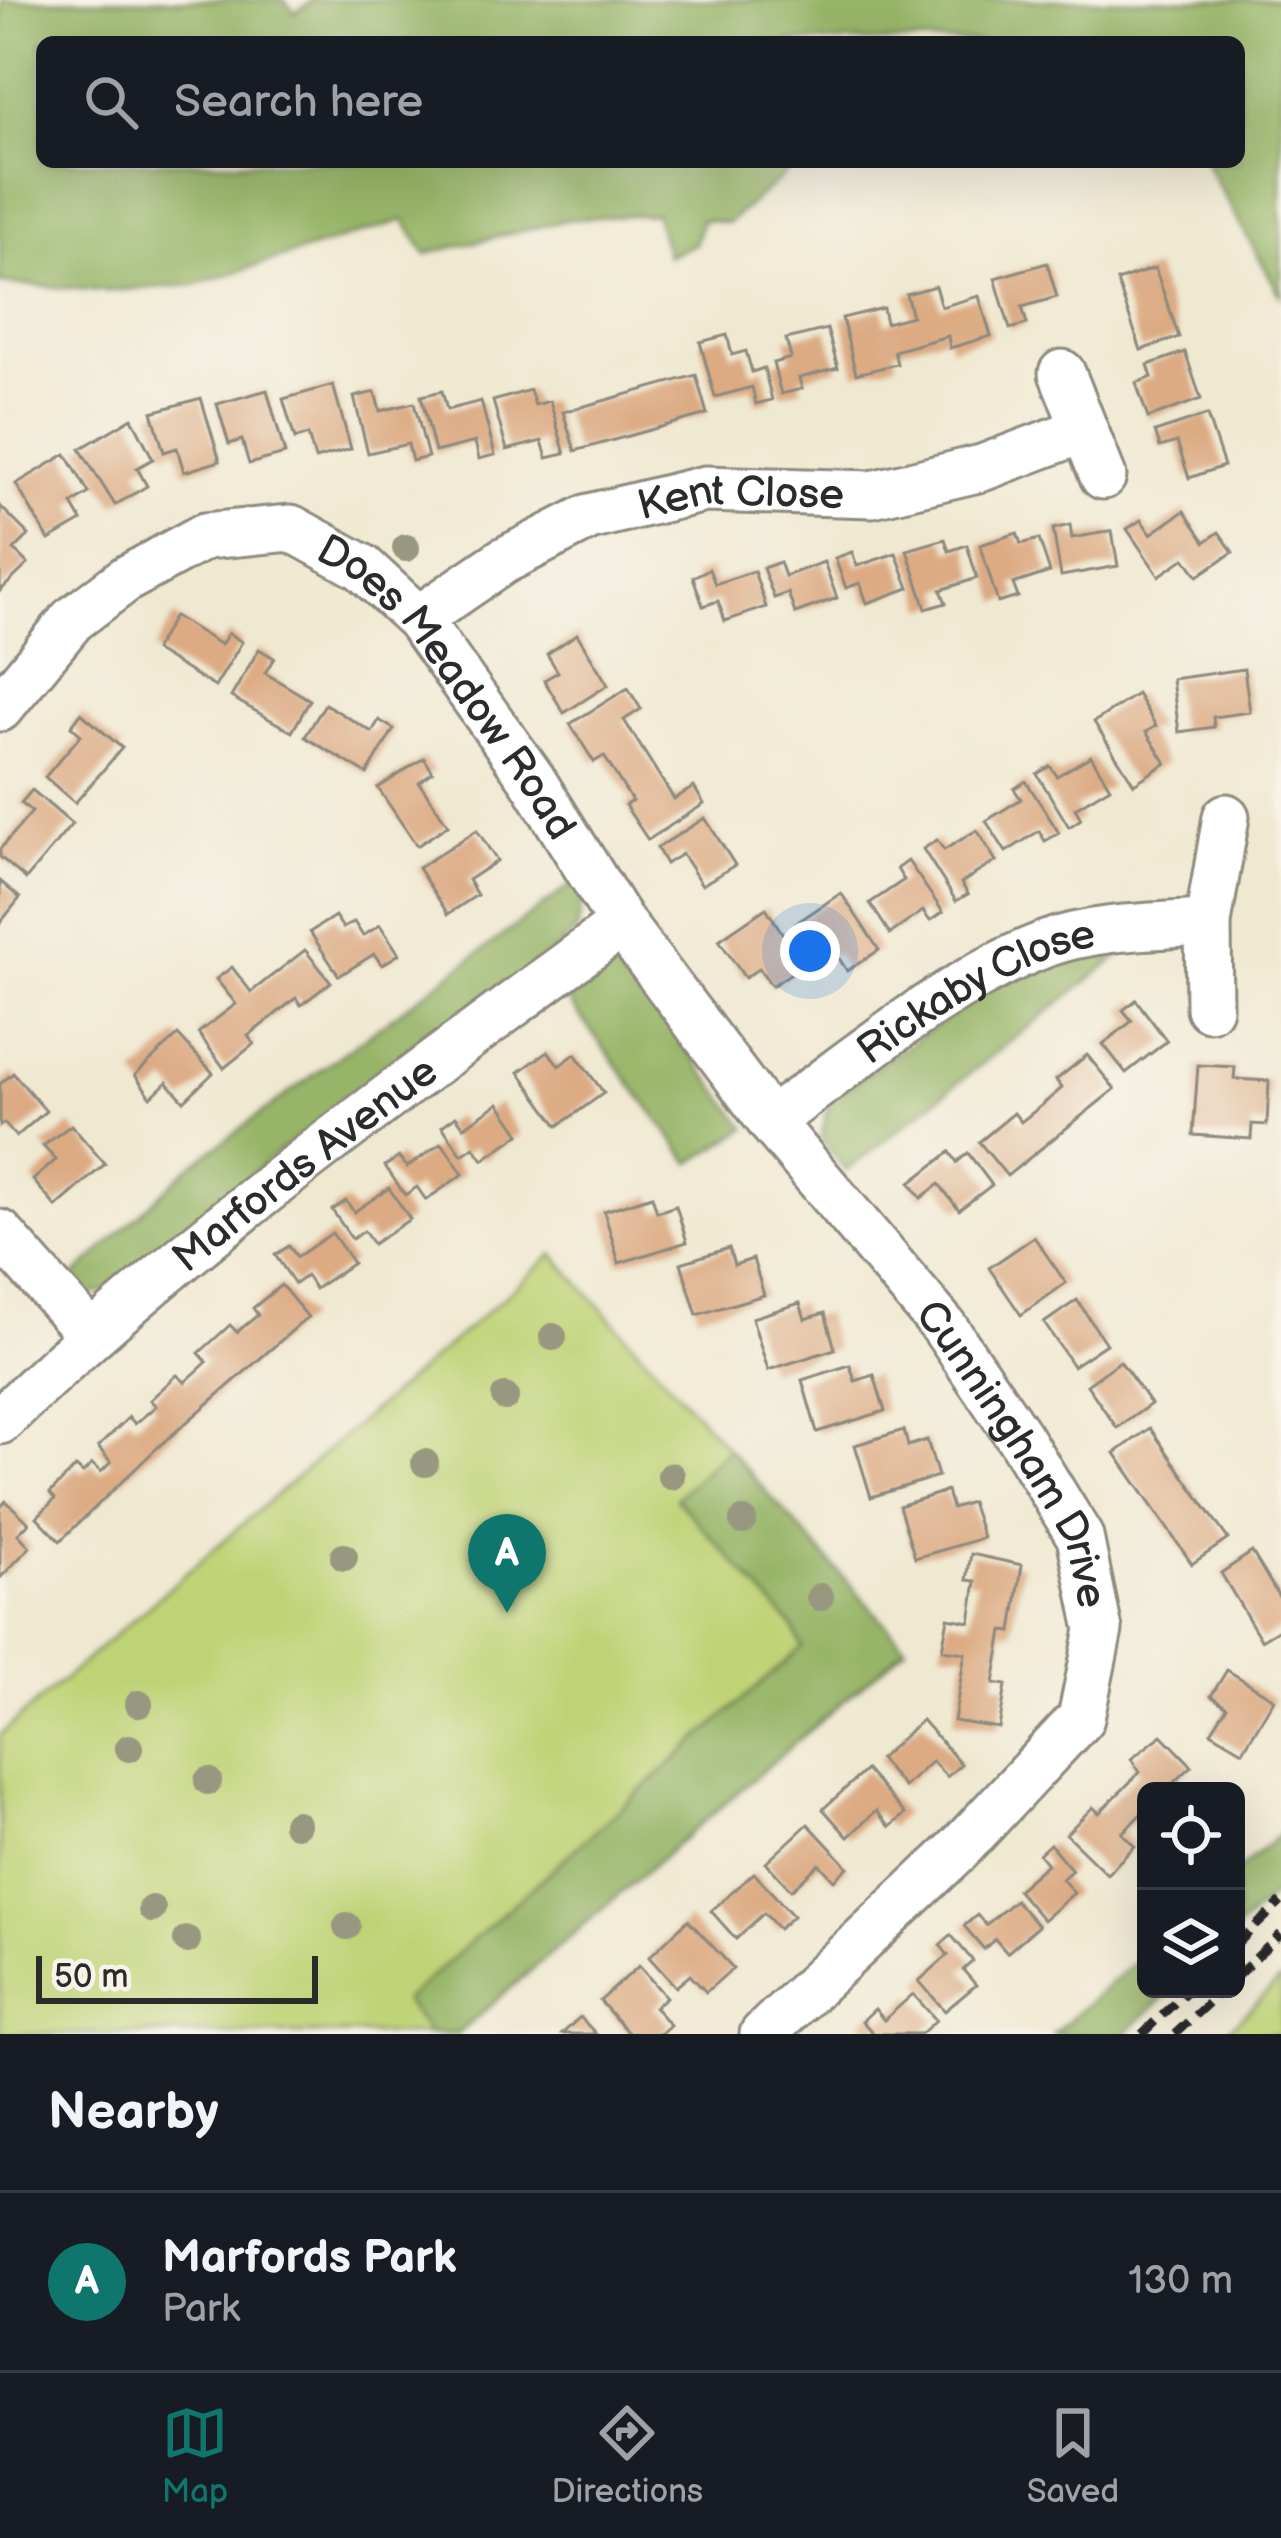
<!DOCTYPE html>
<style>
:root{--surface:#171b24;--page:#242831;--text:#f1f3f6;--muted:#9ea1a6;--line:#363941;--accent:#0f766e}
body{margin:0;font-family:"Balsamiq Sans",sans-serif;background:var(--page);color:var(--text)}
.controls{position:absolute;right:36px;bottom:36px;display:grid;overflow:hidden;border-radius:18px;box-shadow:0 12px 48px #0002}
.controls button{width:108px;height:108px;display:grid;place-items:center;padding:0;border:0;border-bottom:3px solid var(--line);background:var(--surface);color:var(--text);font:60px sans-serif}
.scale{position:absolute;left:36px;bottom:30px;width:282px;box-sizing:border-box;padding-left:12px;border:6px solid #2b2b2b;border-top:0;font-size:33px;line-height:42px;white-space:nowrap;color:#2b2b2b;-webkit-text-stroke:9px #f7f3e8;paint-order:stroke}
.you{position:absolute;left:810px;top:951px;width:42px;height:42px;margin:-30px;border:9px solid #fff;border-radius:50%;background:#1a73e8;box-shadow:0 0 0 18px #1a73e833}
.badge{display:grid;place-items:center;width:78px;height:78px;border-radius:50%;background:var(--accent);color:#fff;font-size:39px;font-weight:700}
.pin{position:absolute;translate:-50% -99px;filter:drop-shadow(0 3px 6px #0008)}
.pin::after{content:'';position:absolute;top:63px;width:42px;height:36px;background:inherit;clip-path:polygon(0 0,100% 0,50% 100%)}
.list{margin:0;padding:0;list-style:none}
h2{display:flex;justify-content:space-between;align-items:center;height:156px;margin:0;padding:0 48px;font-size:51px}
h2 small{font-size:39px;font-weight:400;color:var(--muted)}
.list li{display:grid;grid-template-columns:78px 1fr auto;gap:36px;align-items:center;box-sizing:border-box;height:180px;padding:0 48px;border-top:3px solid var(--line)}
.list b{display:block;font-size:45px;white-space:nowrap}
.list p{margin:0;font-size:39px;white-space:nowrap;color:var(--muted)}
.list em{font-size:39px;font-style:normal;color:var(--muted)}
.icon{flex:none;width:66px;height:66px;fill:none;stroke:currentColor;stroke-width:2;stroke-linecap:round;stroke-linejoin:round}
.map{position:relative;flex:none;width:1281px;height:2034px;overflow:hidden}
.search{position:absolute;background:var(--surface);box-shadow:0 12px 48px #0002;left:36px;right:36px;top:36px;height:132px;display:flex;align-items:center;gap:30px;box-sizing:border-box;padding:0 42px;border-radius:18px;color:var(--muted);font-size:45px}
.sheet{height:336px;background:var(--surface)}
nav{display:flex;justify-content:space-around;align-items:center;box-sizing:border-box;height:168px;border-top:3px solid var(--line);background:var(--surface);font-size:33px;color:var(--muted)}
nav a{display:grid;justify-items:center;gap:6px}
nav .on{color:var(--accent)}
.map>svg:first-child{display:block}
.green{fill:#bfd376;stroke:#757f50;stroke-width:3}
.forest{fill:#97b567;stroke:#617049;stroke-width:3}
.building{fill:#dcab83}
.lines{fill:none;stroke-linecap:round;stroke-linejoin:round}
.street-casing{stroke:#8e8a7e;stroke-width:51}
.street{stroke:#fff;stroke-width:45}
.rail{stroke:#2b2b2b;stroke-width:9;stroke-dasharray:18 9;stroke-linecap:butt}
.tree{fill:#989881}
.labels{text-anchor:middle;stroke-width:12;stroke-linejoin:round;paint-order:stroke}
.street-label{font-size:42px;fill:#2b2b2b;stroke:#f7f3e8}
</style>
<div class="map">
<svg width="1281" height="2034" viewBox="0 0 1281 2034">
<rect width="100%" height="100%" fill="#f7f3e8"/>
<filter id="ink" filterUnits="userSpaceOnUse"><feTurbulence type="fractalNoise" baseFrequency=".00833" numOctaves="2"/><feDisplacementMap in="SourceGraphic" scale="24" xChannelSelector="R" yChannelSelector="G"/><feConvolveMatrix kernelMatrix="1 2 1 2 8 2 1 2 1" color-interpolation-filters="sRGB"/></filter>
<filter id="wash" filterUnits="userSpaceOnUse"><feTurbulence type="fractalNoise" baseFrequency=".004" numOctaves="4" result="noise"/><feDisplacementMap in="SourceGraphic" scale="48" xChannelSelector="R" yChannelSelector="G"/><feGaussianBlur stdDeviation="2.7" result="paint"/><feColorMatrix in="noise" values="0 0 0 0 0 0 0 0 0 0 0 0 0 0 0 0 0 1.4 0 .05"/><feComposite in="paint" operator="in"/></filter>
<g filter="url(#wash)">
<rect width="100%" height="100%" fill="#f0e9d2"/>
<g class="green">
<path d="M553,1254l353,393 -449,387h-457v-299z"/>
<path d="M1281,1980v54h-58z"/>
</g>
<g class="forest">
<path d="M2,0h282l11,13 18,-13h968v296l-76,-134h34v-120h-1197v120h816l-69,9 -61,52 -26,-3 -7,24 -28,12 -12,-42 -85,5 -144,35 -22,-34 -210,65 -87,6 -107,-8z"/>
<path d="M578,880l5,18 -6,33 -34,29 -266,193 -161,137 -31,5 -19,-11 123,-117z"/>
<path d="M1129,948l-283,223 -25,-32 9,-40 196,-135z"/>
<path d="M616,956l131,172 -56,35 -128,-169z"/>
<path d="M728,1449l178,198 -449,387h-28l-25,-33 398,-354 -10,-21 -116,-128z"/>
<path d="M1281,1833v55l-45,42v-58z"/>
<path d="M1146,1952v37h27l-48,45h-72z"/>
</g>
<g id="blocks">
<g class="building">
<path d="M1047,263l10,34 -35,10 5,17 -17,5 -15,-51z"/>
<path d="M1155,268l24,69 -38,13 -24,-69z"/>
<path d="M935,286l6,21 38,-11 12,40 -41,12 -2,-12 -54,15 3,13 -41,10 -14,-56 41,-10 3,15 26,-7 -6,-22z"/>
<path d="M827,329l11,39 -39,10 3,11 -21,5 -8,-31 18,-5 -5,-19z"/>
<path d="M727,335l5,20 14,-4 6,21 12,-4 8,32 -16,4 -4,-17 -37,10 -15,-55z"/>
<path d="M1185,352l16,47 -53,19 -12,-35 16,-6 -4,-12z"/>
<path d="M696,375l11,39 -132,37 -12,-39z"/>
<path d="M333,385l18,64 -36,10 -7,-24 -13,4 -12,-40z"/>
<path d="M267,390l18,64 -36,10 -7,-24 -13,4 -12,-40z"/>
<path d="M530,390l5,15 15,-4 15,53 -18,4 -5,-17 -35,9 -14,-49z"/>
<path d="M442,391l5,19 34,-9 14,54 -16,4 -4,-17 -40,10 -14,-56z"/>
<path d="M375,392l5,19 34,-8 14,54 -16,4 -4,-17 -40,9 -14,-56z"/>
<path d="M201,398l19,63 -36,11 -7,-24 -13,4 -12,-40z"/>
<path d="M1207,415l17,51 -35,12 -12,-36 -17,5 -5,-15z"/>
<path d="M132,418l21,41 -16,9 10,18 -32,19 -35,-56z"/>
<path d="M66,454l23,39 -17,11 10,17 -33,19 -33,-56z"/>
<path d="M0,506l29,29 -15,15 14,14 -28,27z"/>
<path d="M1184,511l21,31 14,-10 14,20 -35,24 -13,-18 -26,18 -32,-47 14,-9 10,14z"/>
<path d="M1070,525l2,13 40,-7 6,35 -57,10 -8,-47z"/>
<path d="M1017,533l4,11 18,-5 11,33 -37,12 5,13 -20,6 -18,-58z"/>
<path d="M945,539l4,12 18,-6 10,33 -36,12 5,13 -20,6 -19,-59z"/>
<path d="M852,552l5,14 39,-13 13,35 -42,15 -7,-20 -14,5 -11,-30z"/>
<path d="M780,562l5,14 39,-14 13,36 -42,15 -7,-20 -14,5 -11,-30z"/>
<path d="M709,569l6,15 39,-13 12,36 -41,14 -7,-20 -15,5 -10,-29z"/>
<path d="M174,616l47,29 7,-12 14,9 -27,45 -61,-37z"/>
<path d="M577,634l31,51 -44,28 -20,-33 14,-8 -11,-18z"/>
<path d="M259,649l15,9 -9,15 45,27 -18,32 -61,-35z"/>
<path d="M1244,669l6,43 -37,5 1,10 -35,5 -7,-53z"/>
<path d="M628,688l13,21 -17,11 50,79 20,-12 10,17 -56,36 -23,-35 7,-4 -28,-45 -10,6 -24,-38z"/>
<path d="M1137,694l19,32 -10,6 20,31 -32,21 -40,-62z"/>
<path d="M325,704l47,28 7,-12 15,9 -27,45 -62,-37z"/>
<path d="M81,713l41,35 -47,55 -30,-26 36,-42 -10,-9z"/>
<path d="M1091,756l19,31 -35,21 6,11 -12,8 -32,-53 13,-8 7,10z"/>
<path d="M424,758l9,14 -14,10 29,43 -31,21 -39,-58z"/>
<path d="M1026,781l33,52 -14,8 -6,-10 -33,21 -20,-31 35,-22 -7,-10z"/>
<path d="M32,790l40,34 -46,55 -26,-22v-8l32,-37 -11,-9z"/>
<path d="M705,818l30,47 -33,20 -20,-31 -16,10 -9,-16z"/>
<path d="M477,830l20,31 -29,19 9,15 -29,19 -30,-46z"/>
<path d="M977,830l19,31 -35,22 7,11 -12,7 -33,-52 14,-9 7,10z"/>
<path d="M908,861l35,51 -13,9 -7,-10 -33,23 -20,-31 34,-23 -7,-11z"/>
<path d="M0,881l20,17 -20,25z"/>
<path d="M841,893l38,57 -32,21 -12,-19 -15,11 -25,-39z"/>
<path d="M766,908l37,57 -31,21 -13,-18 -14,10 -26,-38z"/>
<path d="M335,916l8,12 11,-6 9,14 17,-11 19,29 -17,11 -8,-11 -35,22 -29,-44z"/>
<path d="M305,950l26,32 -30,23 -5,-7 -48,38 6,8 -30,24 -26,-35 38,-29 -20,-25 16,-12 19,25z"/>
<path d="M1136,1000l31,41 -41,32 -23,-29 29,-23 -9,-11z"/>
<path d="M178,1035l35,38 -29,28 -17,-19 -16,15 -16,-22z"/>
<path d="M548,1051l11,15 16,-12 29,39 -46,33 -39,-54z"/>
<path d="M1087,1055l28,34 -108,87 -28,-34 35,-29 7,9 20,-16 21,-18 -6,-8z"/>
<path d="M1198,1065l37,2 -1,12 35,2 -2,44 -15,-1 -1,15 -58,-4z"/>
<path d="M13,1073l33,38 -30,26 -12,-14 -4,3v-42z"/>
<path d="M499,1103l21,31 -37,26 -9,-13 -12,8 -20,-29 14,-10 8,11z"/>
<path d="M71,1125l34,39 -49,43 -23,-27 23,-20 -13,-14z"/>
<path d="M442,1143l21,31 -37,26 -9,-13 -12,8 -20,-29 14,-9 8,10z"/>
<path d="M950,1152l7,10 11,-9 24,32 -33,25 -20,-26 -18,14 -11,-15z"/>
<path d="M389,1188l21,31 -37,25 -9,-13 -12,8 -20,-29 14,-9 8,11z"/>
<path d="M652,1196l5,16 19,-6 11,36 -68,21 -15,-52z"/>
<path d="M332,1233l21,30 -38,26 -9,-13 -11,8 -20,-29 14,-9 8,11z"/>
<path d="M1034,1237l32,46 -45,32 -32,-47z"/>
<path d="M729,1248l5,17 19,-6 11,36 -67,20 -16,-52z"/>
<path d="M281,1285l27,32 -150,130 -98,94 -23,-24 18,-18 -5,-6 26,-26 7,6 9,-9 9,8 10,-10 -13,-15 31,-30 6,7 21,-18 -6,-6 27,-25 8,7 22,-20 -8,-9 31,-28 7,7 21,-17 -5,-7z"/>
<path d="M1077,1300l29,44 -33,22 -29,-43z"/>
<path d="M800,1303l5,16 20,-6 10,36 -67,21 -16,-52z"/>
<path d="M1120,1361l31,43 -34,24 -30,-43z"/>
<path d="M850,1365l5,16 19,-6 11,36 -68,21 -15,-52z"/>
<path d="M1150,1428l78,111 -36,25 -77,-111z"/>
<path d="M904,1430l4,16 19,-6 11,36 -67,21 -16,-52z"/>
<path d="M947,1491l5,17 19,-6 12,36 -68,20 -16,-52z"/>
<path d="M6,1501l23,22 -11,11 12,13 -30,31v-71z"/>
<path d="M1252,1552l29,48v28l-20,12 -40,-67z"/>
<path d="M971,1554l51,11 -10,67 -9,-1 -9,52 12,2 -7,43 -45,-7 11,-68 -23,-3 6,-32 22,4 6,-41 -9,-1z"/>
<path d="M1227,1670l47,29 -31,52 -32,-19 16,-25 -16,-11z"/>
<path d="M922,1720l39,44 -14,13 -15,-16 -28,26 -25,-28z"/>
<path d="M1162,1735l30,31 -27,25h-19v18l-24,24 13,13 -28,28 -41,-40 27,-27 6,6 41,-41 -9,-13z"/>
<path d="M866,1770l39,44 -15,13 -14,-16 -28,26 -25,-28z"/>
<path d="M808,1824l40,43 -14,13 -15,-16 -28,26 -25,-27z"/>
<path d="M1050,1844l22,26 -10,9 12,14 -31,27 -26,-30 30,-26 -8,-10z"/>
<path d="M754,1873l39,43 -14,13 -15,-16 -28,26 -25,-28z"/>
<path d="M1015,1900l23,26 -31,27 -12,-14 -11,10 -20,-23 13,-11 9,10z"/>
<path d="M688,1920l45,48 -27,24 -16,-17 -14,12 -27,-30z"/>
<path d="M951,1935l22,26 -10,9 13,15 -31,26 -26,-30 29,-26 -8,-10z"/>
<path d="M639,1966l27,31 -12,10 16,18 -10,9h-31l-29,-33z"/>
<path d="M913,1994l23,26 -15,14h-47l-12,-13 13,-12 9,11z"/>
<path d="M580,2017l16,17h-34z"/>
</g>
</g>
</g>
<g filter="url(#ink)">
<use href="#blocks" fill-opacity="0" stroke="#8e8a7e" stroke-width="3"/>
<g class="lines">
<g class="street-casing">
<g id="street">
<path d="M1062,373l41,103"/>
<path id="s1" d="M418,619l85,-58 86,-44 116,-28 167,5 110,-26 101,-38"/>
<path id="s2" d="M0,708l72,-88 54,-41 79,-43 86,-8 71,39 56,52 114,160 90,145 148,197 174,206 75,110 61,100 19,93 -18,88 -124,133 -194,183"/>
<path d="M1209,1008l-1,-85 18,-106"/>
<path id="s3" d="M770,1121c86,-61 173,-137 273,-176 50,-19 111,-19 165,-22"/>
<path d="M0,1233l90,101"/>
<path id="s4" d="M0,1421c193,-187 407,-338 622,-497"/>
</g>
</g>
<use href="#street" class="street"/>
<g class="rail">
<path d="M1236,1945l45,-43"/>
<path d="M1236,1977l45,-43"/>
<path d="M1142,2034l47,-45"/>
<path d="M1175,2034l48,-45"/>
</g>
</g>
<g class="tree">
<circle cx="406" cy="548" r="14"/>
<circle cx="553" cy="1337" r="14"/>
<circle cx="505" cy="1397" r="14"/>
<circle cx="425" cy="1463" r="14"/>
<circle cx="671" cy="1476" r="14"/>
<circle cx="743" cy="1521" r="14"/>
<circle cx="344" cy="1557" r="14"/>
<circle cx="820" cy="1597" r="14"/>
<circle cx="139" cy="1704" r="14"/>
<circle cx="129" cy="1748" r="14"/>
<circle cx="208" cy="1781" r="14"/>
<circle cx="296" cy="1824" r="14"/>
<circle cx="152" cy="1909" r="14"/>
<circle cx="347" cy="1926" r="14"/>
<circle cx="187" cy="1940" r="14"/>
</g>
</g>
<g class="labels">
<g class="street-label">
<text dy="15" stroke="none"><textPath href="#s1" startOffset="354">Kent Close</textPath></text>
<text dy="15" stroke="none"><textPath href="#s2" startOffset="585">Does Meadow Road</textPath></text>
<text dy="15" stroke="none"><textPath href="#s3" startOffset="246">Rickaby Close</textPath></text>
<text dy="15" stroke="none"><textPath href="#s4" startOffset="399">Marfords Avenue</textPath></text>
<text dy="15" stroke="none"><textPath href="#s2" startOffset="1545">Cunningham Drive</textPath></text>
</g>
</g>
</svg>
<div class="controls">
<button><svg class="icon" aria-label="locate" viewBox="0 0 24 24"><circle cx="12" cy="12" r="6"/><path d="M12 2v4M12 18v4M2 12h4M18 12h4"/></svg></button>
<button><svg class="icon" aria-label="layers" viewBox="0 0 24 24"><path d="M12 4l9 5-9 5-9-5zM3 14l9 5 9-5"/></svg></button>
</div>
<div class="scale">50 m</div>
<div class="you"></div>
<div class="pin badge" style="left:507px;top:1613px">A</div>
<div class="search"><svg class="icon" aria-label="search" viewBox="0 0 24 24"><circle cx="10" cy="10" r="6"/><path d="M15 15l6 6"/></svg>Search here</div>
</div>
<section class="sheet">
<h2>Nearby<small></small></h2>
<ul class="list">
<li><span class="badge">A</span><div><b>Marfords Park</b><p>Park</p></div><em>130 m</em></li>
</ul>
</section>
<nav>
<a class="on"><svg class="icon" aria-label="map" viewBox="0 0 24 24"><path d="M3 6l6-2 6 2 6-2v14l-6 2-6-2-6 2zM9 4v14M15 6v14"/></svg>Map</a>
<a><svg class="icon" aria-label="directions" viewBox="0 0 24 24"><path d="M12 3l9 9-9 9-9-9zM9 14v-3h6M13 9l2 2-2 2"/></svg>Directions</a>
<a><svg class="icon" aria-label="saved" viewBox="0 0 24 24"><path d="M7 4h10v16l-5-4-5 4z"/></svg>Saved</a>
</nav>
